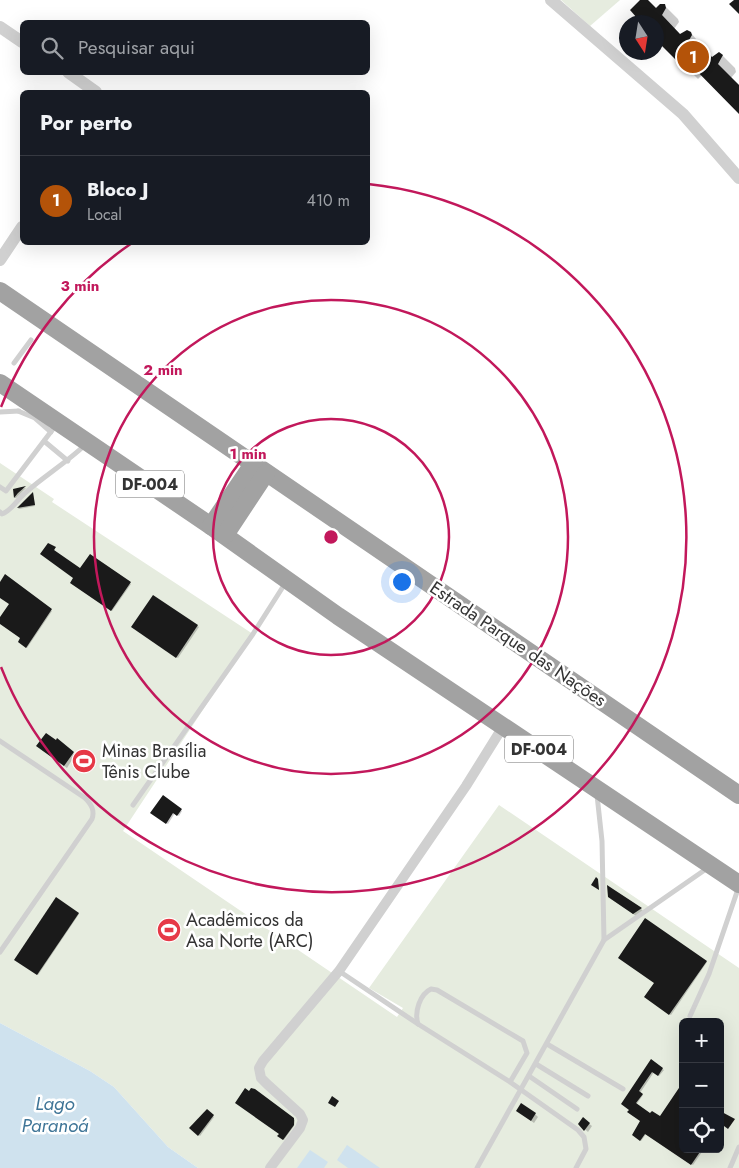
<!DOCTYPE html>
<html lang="pt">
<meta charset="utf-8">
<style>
:root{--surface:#171b24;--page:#20242c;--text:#f1f3f6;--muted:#9ea1a6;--line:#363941;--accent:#b45309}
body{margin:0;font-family:Jost,sans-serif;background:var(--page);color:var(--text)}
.controls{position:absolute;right:15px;bottom:15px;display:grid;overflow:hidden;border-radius:8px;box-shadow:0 5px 20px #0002}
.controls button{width:45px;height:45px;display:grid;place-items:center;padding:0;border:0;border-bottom:1px solid var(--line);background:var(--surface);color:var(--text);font:25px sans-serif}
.compass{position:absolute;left:619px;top:15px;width:45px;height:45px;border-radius:50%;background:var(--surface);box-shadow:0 5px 20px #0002;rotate:168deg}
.you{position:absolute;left:401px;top:581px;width:18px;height:18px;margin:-12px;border:4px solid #fff;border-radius:50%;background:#1a73e8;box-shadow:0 0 0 8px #1a73e833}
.badge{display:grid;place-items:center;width:32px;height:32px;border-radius:50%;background:var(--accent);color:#fff;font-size:16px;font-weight:700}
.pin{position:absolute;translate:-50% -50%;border:2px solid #fff;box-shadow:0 1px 5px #0006}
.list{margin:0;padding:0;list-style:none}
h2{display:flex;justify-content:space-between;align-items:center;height:65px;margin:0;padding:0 20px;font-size:21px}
h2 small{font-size:16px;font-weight:400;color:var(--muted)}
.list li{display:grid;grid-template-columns:32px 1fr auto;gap:15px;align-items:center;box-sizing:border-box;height:90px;padding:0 20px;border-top:1px solid var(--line)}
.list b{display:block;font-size:19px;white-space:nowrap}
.list p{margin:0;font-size:16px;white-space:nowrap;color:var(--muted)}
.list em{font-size:16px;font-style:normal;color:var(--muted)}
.icon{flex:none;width:28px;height:28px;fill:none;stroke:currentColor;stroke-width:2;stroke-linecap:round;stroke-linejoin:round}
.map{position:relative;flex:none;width:739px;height:1168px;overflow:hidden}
.search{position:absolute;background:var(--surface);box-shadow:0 5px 20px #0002;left:20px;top:20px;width:350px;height:55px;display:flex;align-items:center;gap:12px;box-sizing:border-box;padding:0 18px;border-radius:8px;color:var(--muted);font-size:19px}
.panel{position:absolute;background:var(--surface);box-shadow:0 5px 20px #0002;left:20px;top:90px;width:350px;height:155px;border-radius:8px}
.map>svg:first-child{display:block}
.green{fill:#e6ecdf;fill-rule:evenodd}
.water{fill:#cfe2ee}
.shadow{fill:#0003}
.building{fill:#1a1a1a}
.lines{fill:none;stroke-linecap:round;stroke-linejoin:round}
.service{stroke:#d0d0d0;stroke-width:5}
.minor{stroke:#d0d0d0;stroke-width:10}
.tertiary{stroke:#d0d0d0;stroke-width:12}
.trunk{stroke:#a2a2a2;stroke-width:18}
.ring{fill:none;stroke:#c2185b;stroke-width:2.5}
.labels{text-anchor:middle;stroke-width:5;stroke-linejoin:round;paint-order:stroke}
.shield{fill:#fff;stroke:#707070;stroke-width:1}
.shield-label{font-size:16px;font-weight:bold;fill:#333}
.street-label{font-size:18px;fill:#333;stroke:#fff}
.poi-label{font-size:18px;fill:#333;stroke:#fff;text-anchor:start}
.water-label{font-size:19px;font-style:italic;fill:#3f7597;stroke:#fff}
.centre{fill:#c2185b;stroke:#fff;stroke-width:2.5}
.ring-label{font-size:15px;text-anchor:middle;font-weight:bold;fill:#c2185b;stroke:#fff;stroke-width:5;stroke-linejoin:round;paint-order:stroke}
</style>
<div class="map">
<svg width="739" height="1168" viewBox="0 0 739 1168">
<rect width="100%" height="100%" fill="#fff"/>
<g class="green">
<path d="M561,0h59l-30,26z"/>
<path d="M0,463l54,36 -2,3 201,132 -130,197 274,186 6,-9 -34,-20 130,-183 240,163v200h-541l-30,-21 -54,-60 -24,-16 -90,-48zM683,1022h37v127h-37z"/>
</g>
<g class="water">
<path d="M0,1023l90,48 24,16 54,60 30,21h-198z"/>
<path d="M347,1145l33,23h-32l-11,-8z"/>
<path d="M310,1150l18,12 -4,6h-27z"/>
</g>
<g class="shadow">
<path d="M642,0h4l10,10 8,-5 14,14 1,3 -5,7 6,6 11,-2 21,25 9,-4 14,14 1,4 -5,6 8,7v28l-37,-38 -4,4 -42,-42v-15h-13l-12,-12z"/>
<path d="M26,488l-10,10h-1l-1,-8z"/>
<path d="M33,494l2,12 -16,3 -1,-1z"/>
<path d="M55,548l-1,4 26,18 10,-14 41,28 -19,27 -40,-28 3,-5 -33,-24z"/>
<path d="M0,584h14l38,27 -25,37 -8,-6 3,-4 -22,-15v-4l11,-15 -11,-7z"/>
<path d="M153,596l46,31 -21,31 -46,-31z"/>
<path d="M40,749l33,4 2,2 -8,13z"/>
<path d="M163,797l19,14 -3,5 -4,-3 -7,11 -16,-11z"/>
<path d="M609,887l32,22 2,2 -7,5 -25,-17z"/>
<path d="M57,899l22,15 -41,61 -23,-16z"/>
<path d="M645,920l62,42 -36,53 -25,-18 9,-14z"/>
<path d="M651,1061l13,9 -5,6 -5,-4 -14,21 3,2 -7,10 47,44h21l-11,16 -47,-31 -5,7 -8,-6 8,-14 -12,-8z"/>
<path d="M255,1090l40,30 -1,6 -10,14 -5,-4 1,-2 -31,-41z"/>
<path d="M207,1111l7,6 -14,19 -9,-8z"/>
<path d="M520,1113l15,1 3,3 -4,6z"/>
<path d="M583,1119l9,7 -4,6 -9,-8z"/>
</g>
<g class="building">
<path d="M640,0h8l8,8 4,-4h5l1,4 -4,7 18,19 7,-4 4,2 1,3 -4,7 9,10 5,-5 10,10 7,-5 4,3 -5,9 21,21v29l-51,-52 -5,5 -27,-27v-18h-23l4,-4 -7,-8z"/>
<path d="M734,0h5v14l-10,-10z"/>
<path d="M26,486l-8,7 -4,5 -1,-9z"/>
<path d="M33,492l2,13 -18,3z"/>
<path d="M48,543l8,4 -2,3 26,18 10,-14 41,28 -20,29 -41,-28 3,-5 -33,-24z"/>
<path d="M5,574l47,35 -26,39 -8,-6 2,-4 -20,-14v-7l9,-13 -9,-6v-16z"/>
<path d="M153,595l45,30 -22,33 -45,-31z"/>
<path d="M46,733l10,7 1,-2 17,14 -10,14 -28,-20z"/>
<path d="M163,795l19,14 -5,7 -4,-3 -7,11 -16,-11z"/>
<path d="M596,877l2,2 1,11 -8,-5z"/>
<path d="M607,885l6,4 29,19 -9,6 -25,-17z"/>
<path d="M56,897l23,16 -42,62 -23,-15z"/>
<path d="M645,918l62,43 -38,54 -25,-18 10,-14 -36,-25z"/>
<path d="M651,1059l12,9 -5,8 -6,-4 -13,19 4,3 -7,9 14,10 2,-2 8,5 23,-34v67h19l-11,16 -46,-31 -5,7 -8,-6 8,-14 -13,-9 2,-2 -8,-6z"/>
<path d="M245,1088l4,3 2,-3 4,1 39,29v7l-11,15 -6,-4 2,-2 -44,-31z"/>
<path d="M332,1096l7,5 -4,6 -7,-4z"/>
<path d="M521,1103l15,10 -5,8 -15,-10z"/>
<path d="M207,1109l7,6 -16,21 -9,-8z"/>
<path d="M720,1111l15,8 -7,10 -8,-6z"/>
<path d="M583,1117l7,6 -6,8 -6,-7z"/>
</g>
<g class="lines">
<g class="service">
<path d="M14,363l17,-23"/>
<path d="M18,411l17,7 16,14"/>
<path d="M0,412l19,-1"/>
<path d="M44,441l24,20"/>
<path d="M0,487l6,4 50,-66"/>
<path d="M0,512l2,2c9,-3 15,-14 22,-20 20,-18 42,-31 61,-49"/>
<path d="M0,741l85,57c6,6 10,12 7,21l-92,133"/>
<path d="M597,795l5,46 2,99"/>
<path d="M133,805l120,-171 33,-52"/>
<path d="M339,971l79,53"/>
<path d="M690,1016l19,-42 30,-88"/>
<path d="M547,1044l76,45"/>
<path d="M536,1064l52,32"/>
<path d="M529,1076l48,33"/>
<path d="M510,1082l17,-29 -4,-12 -86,-51 -6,-1c-11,5 -17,23 -13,35l92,58 68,48 6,7 2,12 -10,19"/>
<path d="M477,1168l127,-228 105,-73"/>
<path d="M730,1168l9,-21"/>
</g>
<path class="minor" d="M270,1168l30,-40 3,-8 -3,-6 -33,-30 -6,-6 -2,-10 4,-7 76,-90 127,-185 38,-61"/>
<g class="tertiary">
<path d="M551,0l132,114 56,64"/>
<path d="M0,27l22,15"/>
<path d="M68,72l28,20"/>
<path d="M0,260l22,-33"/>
</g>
<g class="trunk">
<path d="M0,291l739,504"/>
<path d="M0,383l211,143 127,90 401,268"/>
<path d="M211,526l42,-62"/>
<path d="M225,535l41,-62"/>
</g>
</g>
<g class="ring">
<circle cx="331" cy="537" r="118"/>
<circle cx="331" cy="537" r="237"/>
<path d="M1 407A355 355 0 0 1 132 243M368 184A355 355 0 1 1 1 667"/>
</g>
<defs>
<g id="stadium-disc" transform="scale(1.25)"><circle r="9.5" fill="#e63946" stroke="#fff"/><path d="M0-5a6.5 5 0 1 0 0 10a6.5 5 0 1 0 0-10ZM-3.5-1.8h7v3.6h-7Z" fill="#fff"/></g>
</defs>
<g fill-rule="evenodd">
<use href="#stadium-disc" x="84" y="761"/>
<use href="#stadium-disc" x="169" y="930"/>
</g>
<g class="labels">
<g class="shield">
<rect x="116" y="470.5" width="68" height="27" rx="4"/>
<rect x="505" y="735.5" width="68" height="27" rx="4"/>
</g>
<g class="shield-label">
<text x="150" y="490">DF-004</text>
<text x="539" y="755">DF-004</text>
</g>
<g class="street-label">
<text transform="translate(518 644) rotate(34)" y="6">Estrada Parque das Nações</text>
</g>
<g class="poi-label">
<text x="102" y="757">Minas Brasília<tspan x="102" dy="21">Tênis Clube</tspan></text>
<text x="186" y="926">Acadêmicos da<tspan x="186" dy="21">Asa Norte (ARC)</tspan></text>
</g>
<g class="water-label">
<text x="55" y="1110">Lago<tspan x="55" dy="22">Paranoá</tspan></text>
</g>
</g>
<circle cx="331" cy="537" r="8" class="centre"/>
<g class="ring-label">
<text x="80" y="291">3 min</text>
<text x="163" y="375">2 min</text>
<text x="248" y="459">1 min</text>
</g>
</svg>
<div class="controls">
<button>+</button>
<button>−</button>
<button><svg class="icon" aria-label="locate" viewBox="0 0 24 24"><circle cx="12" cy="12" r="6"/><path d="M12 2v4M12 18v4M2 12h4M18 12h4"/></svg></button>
</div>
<svg class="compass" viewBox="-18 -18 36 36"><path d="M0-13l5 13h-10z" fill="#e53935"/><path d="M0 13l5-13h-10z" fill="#9ea1a6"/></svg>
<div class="you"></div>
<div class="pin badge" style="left:693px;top:57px">1</div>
<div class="search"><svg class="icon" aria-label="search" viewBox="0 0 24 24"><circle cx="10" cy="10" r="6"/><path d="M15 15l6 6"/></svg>Pesquisar aqui</div>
<section class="panel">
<h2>Por perto<small></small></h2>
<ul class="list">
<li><span class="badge">1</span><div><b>Bloco J</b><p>Local</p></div><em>410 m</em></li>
</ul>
</section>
</div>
